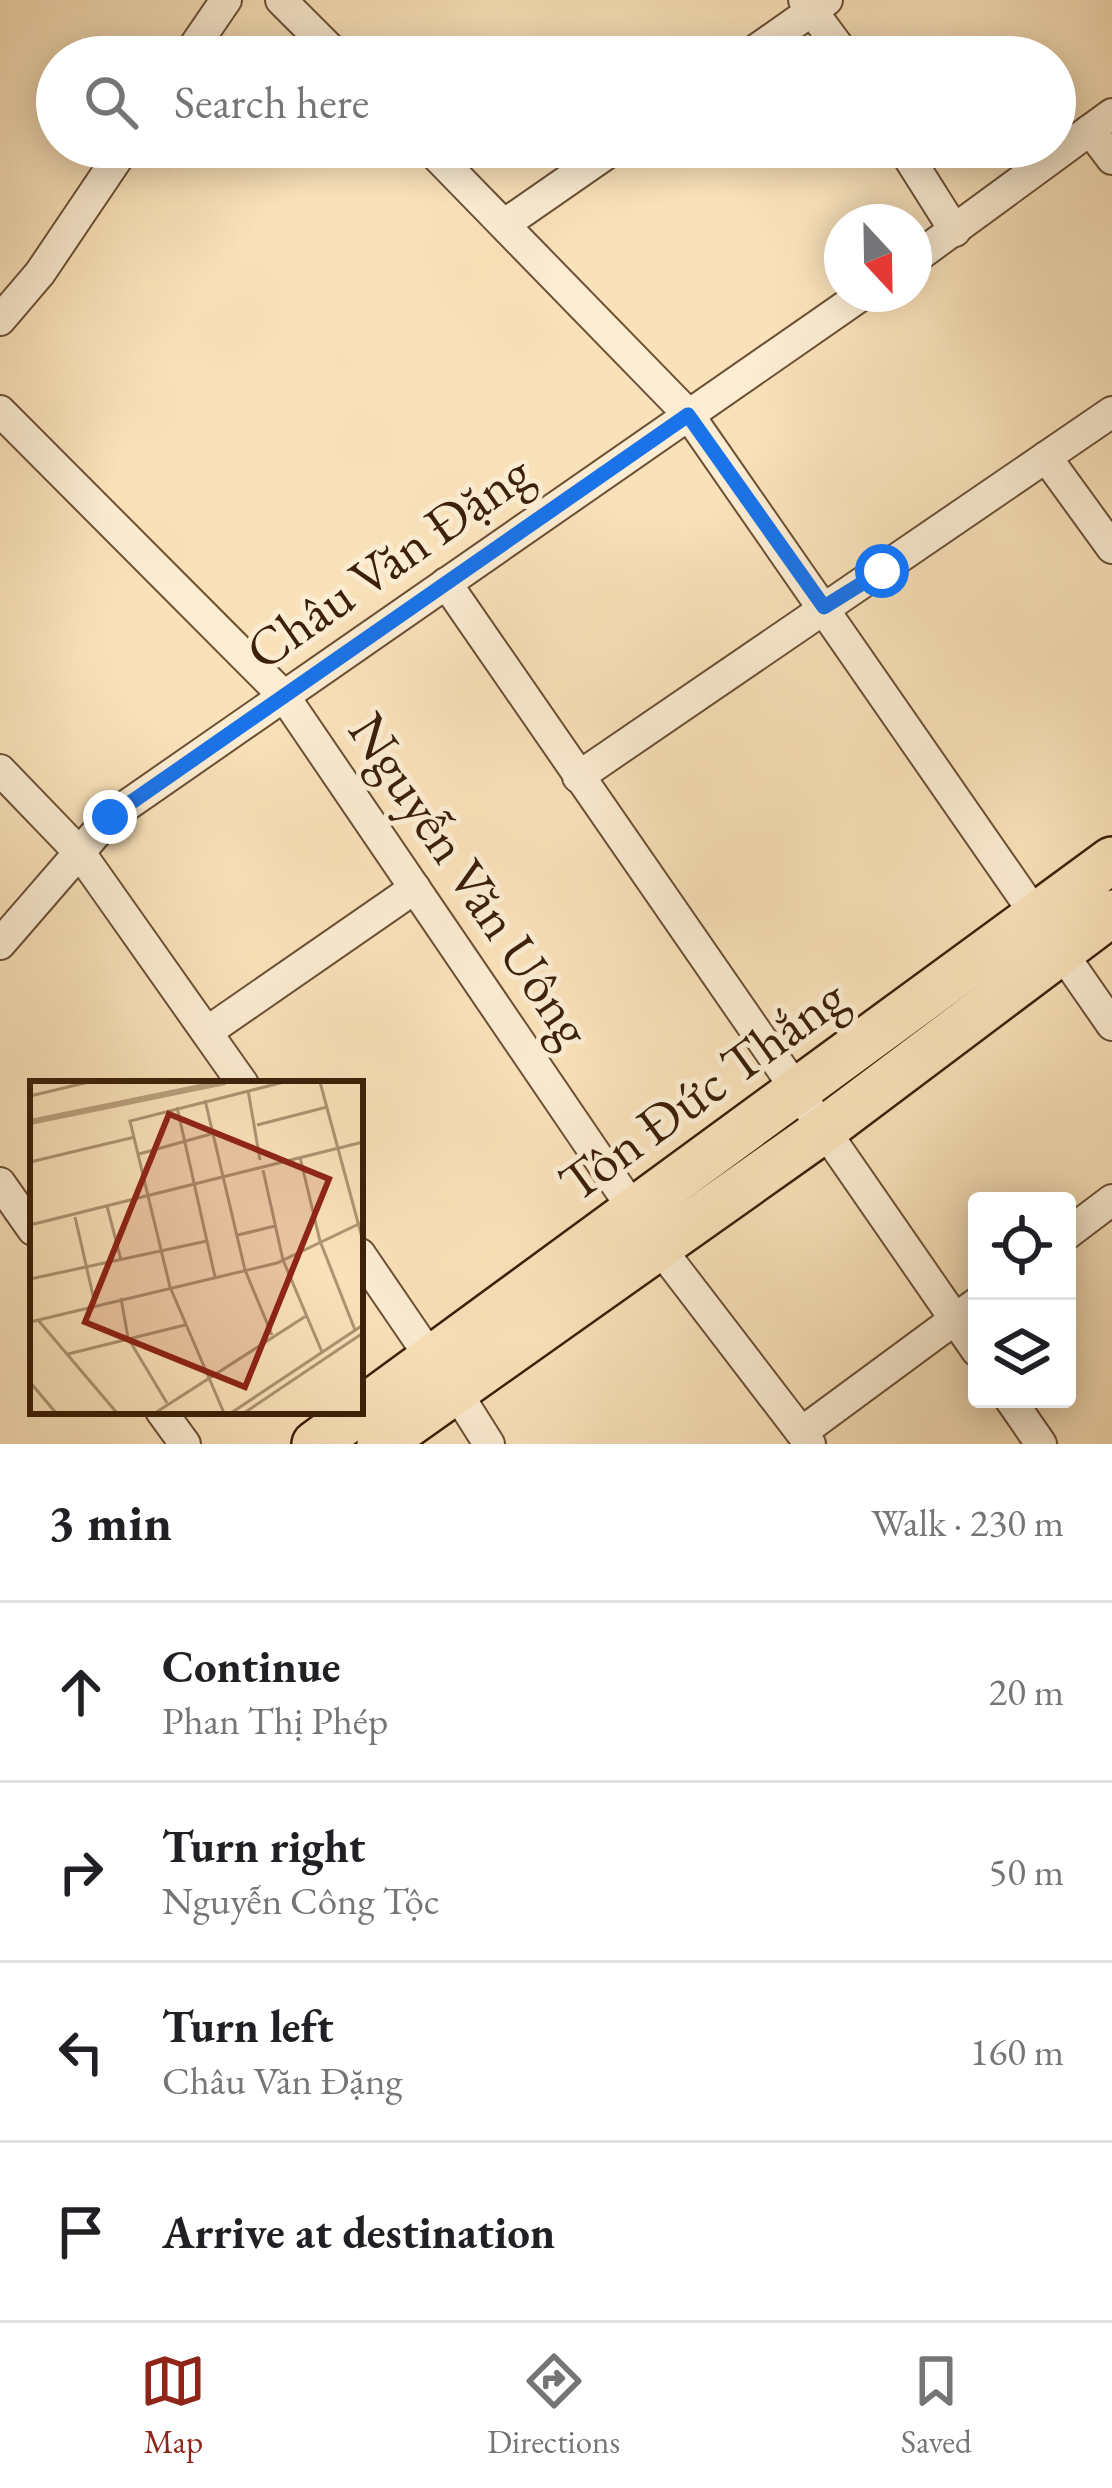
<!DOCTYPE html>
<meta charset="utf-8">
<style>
:root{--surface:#fff;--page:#f6f6f6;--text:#202124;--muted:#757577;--line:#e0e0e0;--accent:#8f2418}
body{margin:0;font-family:"EB Garamond",serif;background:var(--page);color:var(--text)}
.controls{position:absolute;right:36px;bottom:36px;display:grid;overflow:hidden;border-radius:12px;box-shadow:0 6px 30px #0003}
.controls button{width:108px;height:108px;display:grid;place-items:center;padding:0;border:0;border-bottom:3px solid var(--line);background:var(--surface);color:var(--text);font:60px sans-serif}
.compass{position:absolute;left:824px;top:204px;width:108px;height:108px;border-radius:50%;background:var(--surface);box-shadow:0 6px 30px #0003;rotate:158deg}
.stop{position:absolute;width:36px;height:36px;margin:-27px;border:9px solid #1a73e8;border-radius:50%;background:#fff}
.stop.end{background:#1a73e8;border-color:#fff;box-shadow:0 3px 12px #0008}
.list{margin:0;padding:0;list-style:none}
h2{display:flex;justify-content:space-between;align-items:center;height:156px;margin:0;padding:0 48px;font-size:51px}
h2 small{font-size:39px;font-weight:400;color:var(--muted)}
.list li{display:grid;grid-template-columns:78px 1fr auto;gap:36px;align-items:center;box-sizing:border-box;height:180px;padding:0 48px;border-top:3px solid var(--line)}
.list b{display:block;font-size:45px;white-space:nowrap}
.list p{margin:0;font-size:39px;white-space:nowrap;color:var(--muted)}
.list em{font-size:39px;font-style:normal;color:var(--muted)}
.icon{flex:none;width:66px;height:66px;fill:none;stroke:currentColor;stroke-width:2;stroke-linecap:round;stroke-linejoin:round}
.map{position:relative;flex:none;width:1112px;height:1444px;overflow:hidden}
.search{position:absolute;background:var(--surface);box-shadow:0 6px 30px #0003;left:36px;right:36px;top:36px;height:132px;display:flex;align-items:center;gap:30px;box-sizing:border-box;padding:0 42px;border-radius:66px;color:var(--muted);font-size:45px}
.sheet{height:876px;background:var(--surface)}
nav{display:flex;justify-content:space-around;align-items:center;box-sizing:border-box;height:168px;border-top:3px solid var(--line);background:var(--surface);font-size:33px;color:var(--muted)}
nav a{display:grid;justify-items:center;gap:6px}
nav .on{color:var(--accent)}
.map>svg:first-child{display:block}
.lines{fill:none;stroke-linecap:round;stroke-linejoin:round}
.minor-casing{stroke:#6b5035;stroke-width:34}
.highway-casing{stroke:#3c2009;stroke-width:50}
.minor{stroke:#fbecd2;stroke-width:30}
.highway{stroke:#f9e1b9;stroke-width:45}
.route{stroke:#1a73e8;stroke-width:15}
.labels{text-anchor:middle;stroke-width:10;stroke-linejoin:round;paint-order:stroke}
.street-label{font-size:54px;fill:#3c2009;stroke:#fbecd2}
.inset-river{fill:none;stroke:#b99f7d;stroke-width:6}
.inset-road{fill:none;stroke:#ad9473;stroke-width:3}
.view{fill:#8f2418;fill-opacity:0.15;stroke:#8f2418;stroke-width:6}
.inset-edge{fill:none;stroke:#3c2009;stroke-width:6}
</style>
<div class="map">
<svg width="1112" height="1444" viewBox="0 0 1112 1444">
<rect width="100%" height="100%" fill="#f9e1b9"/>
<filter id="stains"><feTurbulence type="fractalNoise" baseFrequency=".00167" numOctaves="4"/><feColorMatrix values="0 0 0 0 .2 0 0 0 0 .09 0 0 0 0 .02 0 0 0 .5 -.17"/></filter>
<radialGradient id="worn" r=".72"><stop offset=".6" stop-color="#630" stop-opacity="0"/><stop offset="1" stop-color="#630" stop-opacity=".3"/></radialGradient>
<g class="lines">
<g class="minor-casing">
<g id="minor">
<path d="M281,0l57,57"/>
<path d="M804,0l42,57"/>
<path d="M187,57l39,-57"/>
<path d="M746,57l81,-57"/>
<path d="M1090,130l22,29"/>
<path d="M428,147l260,267 424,611"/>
<path d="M902,147l53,84"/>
<path d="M505,224l111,-77"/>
<path d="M914,259l198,-145"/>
<path d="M0,320l40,-47 85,-126"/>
<path d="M0,411l284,285 375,551 151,197"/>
<path d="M1046,457l66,91"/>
<path d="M446,583l531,768"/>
<path d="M0,770l80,83 163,231"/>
<path d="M578,777l534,-365"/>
<path d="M0,944l110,-127 753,-523"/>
<path d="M207,1032l208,-144"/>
<path d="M0,1183l33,47"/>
<path d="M1067,1234l45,-34"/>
<path d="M360,1254l71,104"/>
<path d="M455,1390l34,54"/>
<path d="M1010,1399l31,45"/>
<path d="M161,1411l24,33"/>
<path d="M802,1432l175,-129"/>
</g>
</g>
<g class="highway-casing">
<g id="highway">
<path d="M360,1411l752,-551"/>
<path d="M315,1444l45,-33"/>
<path d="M380,1444l442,-313 290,-218"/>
</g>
</g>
<use href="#minor" class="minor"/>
<use href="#highway" class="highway"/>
</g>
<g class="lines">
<path class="route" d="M110,817l578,-402 136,192 58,-36"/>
</g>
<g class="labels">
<g class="street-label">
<text transform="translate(388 561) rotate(-35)" y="19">Châu Văn Đặng</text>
<text transform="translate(471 879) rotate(56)" y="19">Nguyễn Văn Uông</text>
<text transform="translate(702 1089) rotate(-36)" y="19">Tôn Đức Thắng</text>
</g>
</g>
<g transform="translate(30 1081)">
<rect width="333" height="333" fill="#f9e1b9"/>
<path class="inset-river" d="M0,41l195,-40"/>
<path class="inset-road" d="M290,1l43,159M218,9l12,70M0,15l59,-14M175,19l40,170 27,65M147,26l38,170M227,44l70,-18M109,73l72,-20M270,76l20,84 35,89M0,81l105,-25M233,89l20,90 39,92M77,125l14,54M45,136l20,87M0,144l333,-83M208,154l37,-9M0,198l177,-38M91,217l7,40 39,65M8,239l79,93M0,241l247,-59 86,-41M38,273l117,-29M0,301l26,31M125,332l151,-97M194,332l-54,-126 -40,-166 154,-39M201,332l132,-88M214,332l119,-80"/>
<path class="view" d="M139,33l160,65 -84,208 -160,-65z"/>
<rect width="333" height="333" class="inset-edge"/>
</g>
<rect width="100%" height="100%" filter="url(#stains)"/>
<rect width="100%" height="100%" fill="url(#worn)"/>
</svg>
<div class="controls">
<button><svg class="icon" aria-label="locate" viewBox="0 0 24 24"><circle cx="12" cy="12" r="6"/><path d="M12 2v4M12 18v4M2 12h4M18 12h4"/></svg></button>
<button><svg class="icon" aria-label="layers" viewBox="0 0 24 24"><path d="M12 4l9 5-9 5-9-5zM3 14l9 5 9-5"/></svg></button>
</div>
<svg class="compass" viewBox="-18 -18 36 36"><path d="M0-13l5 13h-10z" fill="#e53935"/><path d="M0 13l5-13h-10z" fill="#757577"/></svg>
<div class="stop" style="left:882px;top:571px"></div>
<div class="stop end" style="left:110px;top:817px"></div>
<div class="search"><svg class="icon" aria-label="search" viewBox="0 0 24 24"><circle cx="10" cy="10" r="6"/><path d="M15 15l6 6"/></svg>Search here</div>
</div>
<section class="sheet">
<h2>3 min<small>Walk · 230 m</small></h2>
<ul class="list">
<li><svg class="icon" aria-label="ahead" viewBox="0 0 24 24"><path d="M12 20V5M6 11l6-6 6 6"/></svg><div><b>Continue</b><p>Phan Thị Phép</p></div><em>20 m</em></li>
<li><svg class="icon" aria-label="right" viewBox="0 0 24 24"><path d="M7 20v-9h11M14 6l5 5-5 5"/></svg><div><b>Turn right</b><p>Nguyễn Công Tộc</p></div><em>50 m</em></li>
<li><svg class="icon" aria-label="left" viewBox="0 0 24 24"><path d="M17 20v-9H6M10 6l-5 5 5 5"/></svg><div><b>Turn left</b><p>Châu Văn Đặng</p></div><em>160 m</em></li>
<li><svg class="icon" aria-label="arrive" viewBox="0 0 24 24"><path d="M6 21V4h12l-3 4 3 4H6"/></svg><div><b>Arrive at destination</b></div></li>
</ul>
</section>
<nav>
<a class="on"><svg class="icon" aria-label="map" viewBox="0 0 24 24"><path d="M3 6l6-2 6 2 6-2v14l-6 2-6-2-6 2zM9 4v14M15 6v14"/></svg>Map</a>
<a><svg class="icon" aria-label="directions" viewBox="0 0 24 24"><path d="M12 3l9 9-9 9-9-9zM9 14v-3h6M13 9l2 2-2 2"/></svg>Directions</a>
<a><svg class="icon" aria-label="saved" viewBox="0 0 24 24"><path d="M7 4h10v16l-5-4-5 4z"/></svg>Saved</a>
</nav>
